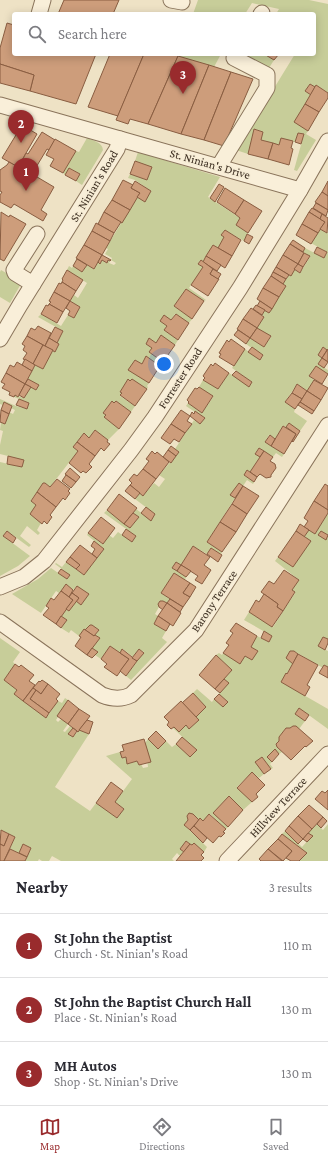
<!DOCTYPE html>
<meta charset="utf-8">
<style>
:root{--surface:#fff;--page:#f2f2f3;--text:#2b2b33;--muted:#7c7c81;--line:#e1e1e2;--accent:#992b2d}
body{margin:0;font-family:"Crimson Pro",serif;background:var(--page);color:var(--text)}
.you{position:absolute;left:164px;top:364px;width:14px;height:14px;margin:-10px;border:3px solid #fff;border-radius:50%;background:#1a73e8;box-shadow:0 0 0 6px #1a73e833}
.badge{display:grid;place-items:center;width:26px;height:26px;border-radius:50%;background:var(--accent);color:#fff;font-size:13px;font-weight:700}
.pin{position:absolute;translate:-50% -33px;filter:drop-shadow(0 1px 2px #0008)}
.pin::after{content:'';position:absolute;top:21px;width:14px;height:12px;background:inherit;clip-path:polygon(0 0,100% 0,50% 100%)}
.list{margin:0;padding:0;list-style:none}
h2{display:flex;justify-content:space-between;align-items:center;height:52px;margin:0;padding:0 16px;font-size:17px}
h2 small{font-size:13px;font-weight:400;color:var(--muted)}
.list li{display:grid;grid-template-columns:26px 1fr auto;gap:12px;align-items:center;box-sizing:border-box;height:64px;padding:0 16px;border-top:1px solid var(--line)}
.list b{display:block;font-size:15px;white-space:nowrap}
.list p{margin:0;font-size:13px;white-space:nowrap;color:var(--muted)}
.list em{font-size:13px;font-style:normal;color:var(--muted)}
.icon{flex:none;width:22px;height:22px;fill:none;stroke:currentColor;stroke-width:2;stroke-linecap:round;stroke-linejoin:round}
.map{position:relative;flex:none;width:328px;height:861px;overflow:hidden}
.search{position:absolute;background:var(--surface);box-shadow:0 2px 10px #0003;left:12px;right:12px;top:12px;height:44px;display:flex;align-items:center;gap:10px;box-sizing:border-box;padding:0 14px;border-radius:4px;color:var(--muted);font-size:15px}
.sheet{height:244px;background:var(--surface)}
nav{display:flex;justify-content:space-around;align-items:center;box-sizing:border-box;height:56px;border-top:1px solid var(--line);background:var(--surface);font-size:11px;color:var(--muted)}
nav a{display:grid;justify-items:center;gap:2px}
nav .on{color:var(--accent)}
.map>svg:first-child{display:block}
.green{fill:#c7cd99}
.building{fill:#cd9d7b;stroke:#895d41}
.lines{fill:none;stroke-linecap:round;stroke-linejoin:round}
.minor-casing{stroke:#8a745b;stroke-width:17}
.minor{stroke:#f9efd9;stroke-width:15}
.labels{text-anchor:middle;stroke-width:3;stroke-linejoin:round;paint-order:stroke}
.street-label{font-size:12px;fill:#3a2c1f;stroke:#f6ecd5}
</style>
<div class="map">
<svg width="328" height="861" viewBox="0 0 328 861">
<rect width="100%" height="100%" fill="#eee2c5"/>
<g class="green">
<path d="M198,0h111l19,4v89l-11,-7 -2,1 -5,-3 -5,7 6,4 -3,36 -2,3 10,6 -19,31 -3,-1 10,-36 -6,-1 -3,9 -14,-4 -2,7 -18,-5 2,-8 -8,-3 -7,25 -12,-4 59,-96h19v-40h-38l3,-5 -27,-6 -7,11h-52z"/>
<path d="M179,54h42l-7,13 -36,-11z"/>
<path d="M248,54h16l10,6 -5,8 -24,-9z"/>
<path d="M87,138c7,3 15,4 16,12l-21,35 -6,-4 4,-7 -10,-6 -5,7 -2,-2 13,-22 3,1z"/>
<path d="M138,152l82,25 -12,20 32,21 -4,7 12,8 -4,8 -19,-11 -3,5 2,2 -6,11 -5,-3 -10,17 -3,-1 -2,3 5,3 -14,21 17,12 -2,1 -18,-12 -12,17 18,13 -3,4 -14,-9 -11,16 14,10 -3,5 -14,-10 -5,8 -7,-4 -3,5 6,4 -3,4 14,10 -3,4 -14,-9 -4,7 -7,-4 -6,10 20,13 -2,3 1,1 -1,2 -15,-10 -2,2 -2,-1 -8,12 2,1 -2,3 15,10 -4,6 -15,-11 -2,2 -2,-2 -9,12 3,2 -2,2 15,12 -11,11 -13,-10 -6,8 -5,-5 -11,14 5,4 -28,36 -5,-4 -4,3 -10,14 5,5 -6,9 11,9 -4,7 3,3 -2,2 -11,-9 -7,10 11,9 -2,2 -22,-16 -4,5 27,20 -12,10 -18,10v-114l22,5 2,-7 -24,-6v-9l3,-14 -3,-1 1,-8 4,2 4,-12 4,2 2,-4 -4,-2 1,-2 -8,-3 -1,2 -3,-1v-5l16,7 11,3 2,-6 -15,-6 1,-2 9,3 7,-11 5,3 3,-5 -11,-6 7,-14 8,4 10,-19 2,1 4,-7 -2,-1 6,-12 -25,-14 3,-3 20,12 7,-11 6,3 6,-11 -10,-6 4,-6 4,3 9,-15 -20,-13 2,-4 3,2 1,-2 9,6 5,-7 7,4 4,-7 2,1 2,-3 5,3 1,-3 2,1 -1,2 5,2 2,-2 -5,-3 1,-2 -7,-4 3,-5 -2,-1 31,-51 8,4 6,-10 -16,-11 -7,-2 2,-4 17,6 5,-12 -17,-7z"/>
<path d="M320,229l7,4 1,-2v118l-1,1 -4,-3 -5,8 4,3 -4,6 10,6v4l-12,-7 -7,9 5,4 -7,11 -10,-7 -12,18 10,7 -1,3 13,9 -7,10 -11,-7 -3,3 -3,-1 -8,13 -6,-4 -4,7 19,12 -2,3 -6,-4 -3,4 -14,-9 -4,5 5,4 -10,15 -3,-2 -3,5 10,7 -1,2 -6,-4 -4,6 -4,-3 -8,12 4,3 -28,44 15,10 -1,2 -10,-6 -4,6 -14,-8 -12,19 -5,-3 -4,6 14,9 -1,3 -11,-7 -13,20 9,6 -3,4 -4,-2h-3l-2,3 1,3 -4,7 3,2 -4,8 12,7 -4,7 5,4 -36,38 -5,-4 18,-24 -5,-3 -6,8 -10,-8 -3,4 -10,-7 -9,13 -6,-4 3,-3 -6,-4 8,-10 -5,-3 4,-5 -9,-5 -5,5 -1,-1 -5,7 -8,-6 -2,3 -8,-5 6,-8 -6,-4 5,-7 3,2 7,-10 5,4 7,-11 -11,-8 -4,4 -7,-5 -7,8 -3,-2 -15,22 -29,-19 26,-15 13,-11 16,11 3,-4 -15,-11 1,-1 6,4 4,-5 18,13 20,-26 -17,-14 1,-2 14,11 7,-9 4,3 5,-6 14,10 4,-6 -32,-23 3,-3 23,18 9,-11 -6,-4 3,-4 15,11 4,-6 -20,-15 5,-6 3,3 11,-13 5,4 6,-8 -6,-4 20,-23 -4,-3 19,-29 6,4 4,-6 -18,-12 2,-3 14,10 11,-16 -14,-10 4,-7 15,9 11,-16 20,13 3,-4 -20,-14 13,-19 15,11 3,-4 -17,-12 4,-6 14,9 7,-10 -14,-9 7,-11 -2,-2 3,-5 4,3 16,-27 -2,-2 6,-9 5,-6 6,4 10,-16 -7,-5 2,-4 19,10 3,-6 -16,-9z"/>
<path d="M1,270l21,12 -12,21 -10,-6v-25z"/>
<path d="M328,513v126l-5,-2 -5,9 10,5v16l-4,-2 -1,3 -29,-17 -8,7 7,6 -12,18 47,27v20l-29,-21 -4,6 10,7 -6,8 -3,-3h-3l-3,2h-4l-7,9v4l-3,3 1,3 5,5 -3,2 -5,-4 -7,7 5,5 -2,2 3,4 -2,1 -9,-12 -6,5 8,12 -5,4 -7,-6 -15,15 15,15 -9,8 -14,-14 -16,17 15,14 -2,2 -16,-15 -7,7 -2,-2 -2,1 -6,-6h-4l-2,2 1,4 -4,5 23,22 -3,5 -10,-9 -2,2 -6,-4 -6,8 4,3 -4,4 -3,-3 -5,6 2,2h-113l-9,-5 -3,5h-7l-3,-2 -1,2h-13l6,-13 -8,-4 -4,9 -9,-4 5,-12 -14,-7 -1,2v-194l20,14 -7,10 2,2 -11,16 13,10 -3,4 32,24 12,-17 4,2 3,-5 3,2 -11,16 1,1 -2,3 2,2 3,-3 7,5 -5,7 2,1 5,-6 3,2 -5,6 5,3 6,-7 10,4 -34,53 35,24 6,-8 21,15 7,-9 -9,-7 17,-23 -26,-23 14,-4 2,6 4,-1 2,7 9,-3 2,4 2,-1 2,4 5,-1 -3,-24 3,-4 10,10 8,-8 6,6 4,-3 14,13 6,-7 -23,-22 1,-1 5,5 7,-7 3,4 10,-9 -3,-3 10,-10 -13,-14 4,-4 15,13 2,-3 13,2 -8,-7 9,-11 -4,-4 8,-9 -16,-15 3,-2 3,2 1,-2 22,3 7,4 6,-9 -7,-4 6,-11 12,6 3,-6 -28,-16 5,-8 24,15 22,-34 -3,-3 7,-10 -24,-19 3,-4 15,10 17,-26 -6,-4 5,-7 6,4z"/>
<path d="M317,824l6,6 5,-6v37h-29l8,-8 -25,-19 3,-3 17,16 10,-11 -4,-3z"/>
</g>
<g class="building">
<path d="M64,0h55l-6,14h-55z"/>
<path d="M7,23l7,2v29h82l-20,50 -46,-13 4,-16 -34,-11v-16z"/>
<path d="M110,54h34l-26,62 -30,-9z"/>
<path d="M144,54h28l6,2 -30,68 -18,-5 -2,5 -12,-4z"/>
<path d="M264,54h15l-5,6z"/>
<path d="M178,56l31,9 -28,69 -33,-10z"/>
<path d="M0,64l34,11 -4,16 -30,-8z"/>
<path d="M209,65l22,7 -27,68 -23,-6z"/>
<path d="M231,72l22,7 -29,67 -20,-6z"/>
<path d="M310,84l5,3 -4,8 -6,-4z"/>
<path d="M316,85l12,8v5l-9,14 -14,-8z"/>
<path d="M305,104l14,8 -11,19 -14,-9z"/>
<path d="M22,125l15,9 -19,33 -16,-9z"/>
<path d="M254,129l9,3 -2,8 12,3 -5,16 -20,-5z"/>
<path d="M42,132l13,8 -6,10 -2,-1 -12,20 -13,-8 4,-8 2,1z"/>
<path d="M298,133l6,1 -3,10 -6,-2z"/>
<path d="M281,138l12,3 -2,7 2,1 -4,16 -21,-6 5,-16 6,2z"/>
<path d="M55,139l21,12 -13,22 -13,-7 4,-7 -8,-4z"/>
<path d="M22,161l13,8 -3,5 22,13 -13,23 6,4 -4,7 -29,-17 -3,4 -11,-6v-7l2,-3 -2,-1v-21l7,-5 2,-3 9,5z"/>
<path d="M135,161l17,6 -5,13 -17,-6z"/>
<path d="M69,168l11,6 -4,7 -11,-6z"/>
<path d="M123,180l10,5 -2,3 9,5 -10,17 -18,-10z"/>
<path d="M135,181l16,10 -6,11 -8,-5 3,-4 -9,-5z"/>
<path d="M328,181v15l-6,-4z"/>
<path d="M219,184l5,3 -9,15 -5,-4z"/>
<path d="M225,188l19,12 -9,14 -18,-12z"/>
<path d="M322,192l6,4v14l-13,-8z"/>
<path d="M112,200l18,10 -8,13 -18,-11z"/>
<path d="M244,200l18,11 -14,22 -12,-8 4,-7 -5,-4z"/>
<path d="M316,203l12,7 -2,6 -13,-8z"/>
<path d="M312,208l10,6 -2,5 -11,-7z"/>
<path d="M1,212l8,5 1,-2 16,9 -22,37 -4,-2z"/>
<path d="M104,212l17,10 -7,11 -16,-9z"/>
<path d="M309,212l16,10 -7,11 -16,-9z"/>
<path d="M322,214l6,4 -1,15 -7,-4 5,-7 -5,-3z"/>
<path d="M96,223l18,10 -4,8 -18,-10z"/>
<path d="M302,224l16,9 -7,11 -15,-9z"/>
<path d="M225,230l16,10 -9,16 -14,-8 6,-11 -3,-2z"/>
<path d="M92,231l18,10 -8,14 -18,-10z"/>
<path d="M247,234l6,3 -4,7 -5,-3z"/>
<path d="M293,240l12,8 -2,4 -13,-8z"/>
<path d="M290,244l14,9 -6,11 -15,-9z"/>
<path d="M84,245l18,10 -8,14 -18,-11z"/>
<path d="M213,245l19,11 -7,12 -19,-12z"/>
<path d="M317,247l10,5 -3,6 -10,-5z"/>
<path d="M304,253l6,3 -7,11 -5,-3z"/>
<path d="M102,255l9,5 -1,1 -2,-1 -1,3 -5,-3 -2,4 -2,-2z"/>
<path d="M283,255l15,9 -7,12 -15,-9z"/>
<path d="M206,256l15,9 -4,6 -14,-9z"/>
<path d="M77,259l10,6 -5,7 -9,-6z"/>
<path d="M201,260l12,9 -3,5 9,5 -11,17 -17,-11 12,-18 -5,-3z"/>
<path d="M298,264l5,3 -3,6 -6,-4z"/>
<path d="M276,267l13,8 -3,4 -13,-7z"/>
<path d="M213,269l8,5 -3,5 -8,-5z"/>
<path d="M67,270l16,10 -7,11 -14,-9 1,-2 -1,-1z"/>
<path d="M273,272l13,7 -3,5 -12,-8z"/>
<path d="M271,276l15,10 -7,11 -16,-9z"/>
<path d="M62,282l14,9 -6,10 -16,-9 5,-9 2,1z"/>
<path d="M263,288l16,9 -7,12 -15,-10z"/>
<path d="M186,289l18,12 -12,18 -18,-13z"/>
<path d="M54,292l16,9 -7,11 -14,-8 2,-2 -2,-1z"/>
<path d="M70,301l10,6 -6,11 -6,-3 2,-4 -4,-3z"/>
<path d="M260,301l12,8 -3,4 -12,-7z"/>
<path d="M49,304l14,8 -6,11 -16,-9 5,-9 2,1z"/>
<path d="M256,305l9,5 -3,5 -9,-6z"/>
<path d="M251,308l13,9 -7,11 -14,-9z"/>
<path d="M176,314l13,9 -11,17 -14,-10 3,-4 -7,-5 4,-6 7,5z"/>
<path d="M243,319l14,9 -7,10 -13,-9z"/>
<path d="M38,326l13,7 -6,13 -18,-10 4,-8 4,2z"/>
<path d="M55,327l8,4 -6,12 -8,-5z"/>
<path d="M257,328l14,8 -7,11 -14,-9z"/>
<path d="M238,330l12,8 -4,6 -12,-9z"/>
<path d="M161,335l14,10 -12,17 -14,-10 3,-4 -6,-4 3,-6 7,5z"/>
<path d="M27,336l16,9 -10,19 -10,-5 4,-6 -4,-3 2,-4 -3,-2z"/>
<path d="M49,338l10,6 -4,8 -10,-6z"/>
<path d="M231,339l14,10 -11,17 -15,-9 2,-3 -2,-1 8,-13 2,2z"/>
<path d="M43,345l10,5 -10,19 -10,-5z"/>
<path d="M252,347l11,8 -3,5 -12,-8z"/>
<path d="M323,347l4,3 -5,8 -4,-3z"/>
<path d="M328,349v13l-6,-4z"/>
<path d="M146,356l14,10 -11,17 -21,-13 7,-10 7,4z"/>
<path d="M322,358l6,4 -4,6 -6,-4z"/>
<path d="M25,359l10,6 -3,6 -10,-6z"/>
<path d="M17,362l15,9 -7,13 -19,-11 4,-8 4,2z"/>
<path d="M215,363l14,10 -11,16 -15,-9 2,-2 -2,-2 8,-12 2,2z"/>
<path d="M316,366l12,8 -6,10 -13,-8z"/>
<path d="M236,371l16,11 -3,5 -17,-12z"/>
<path d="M6,373l19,11 -7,13 -3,-2 -1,2 -5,-2 1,-3 -8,-4 3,-4 -4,-2z"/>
<path d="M28,379l11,6 -3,5 -11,-6z"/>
<path d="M128,379l2,2 2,-2 15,10 -12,17 -15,-11 2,-2 -2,-1z"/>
<path d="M314,380l14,8 -7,12 -14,-9z"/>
<path d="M25,384l6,3 -7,11 -5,-3z"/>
<path d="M297,384l10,7 -5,8 -10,-6z"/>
<path d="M199,387l14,9 -11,17 -14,-10 1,-1 -2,-2 8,-12 2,1z"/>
<path d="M307,391l14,9 -7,11 -14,-9z"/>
<path d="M292,393l10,6 -7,10 -10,-7z"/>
<path d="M19,399l10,4 -2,6 -11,-4z"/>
<path d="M112,401l2,2 2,-2 15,11 -12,17 -15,-12 2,-2 -3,-2z"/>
<path d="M4,402l8,4 -3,8 -8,-4z"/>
<path d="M300,402l14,9 -2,3 -14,-9z"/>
<path d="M1,410l8,4 -4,10 -5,-2z"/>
<path d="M181,410l9,6 -3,5 5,3 -7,9 -14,-9z"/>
<path d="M195,411l10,7 -5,6 -10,-8 2,-4 2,2z"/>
<path d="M289,423l11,8 -7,11 -1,-1 4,-7 -10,-7z"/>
<path d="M171,424l14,9 -6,9 -5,-3 -4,5 -9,-6z"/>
<path d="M283,426l13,8 -12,20 -13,-8z"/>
<path d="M95,430l13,10 -1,2 3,2 -6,7 -3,-3 -6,8 -18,-14 7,-9 5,5z"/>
<path d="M270,435l5,4 -4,7 -6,-4z"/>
<path d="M77,442l18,14 -6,8 3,3 -6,6 -3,-2 -2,2 -12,-10 9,-12 -5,-4z"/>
<path d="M171,446l8,6 -3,4 -8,-6z"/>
<path d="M259,448l5,3 -4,6 -5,-3z"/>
<path d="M168,450l8,6 -5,7 -8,-6z"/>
<path d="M152,451l3,3 2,-2 12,10 -13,17 -13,-10 6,-8 -3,-2z"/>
<path d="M264,451l9,6 -3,4 5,3 1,4 -5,7v2l-5,1 -6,-4 -3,3 -7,-5z"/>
<path d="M8,456l16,4 -2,7 -15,-3z"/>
<path d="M70,468l10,9 -4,5 -11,-8z"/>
<path d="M143,469l13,10 -13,17 -13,-11 2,-2 -3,-3 5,-6 3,2z"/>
<path d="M247,470l10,7 -3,5 -10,-7z"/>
<path d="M66,475l10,7 -5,6 -9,-7z"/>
<path d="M57,479l13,10 -2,2 2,2 -5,7 -2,-2 -7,9 -19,-15 6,-9h2l5,4z"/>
<path d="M239,483l4,3 -8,12 -5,-3z"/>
<path d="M325,484l3,2v24l-14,-9z"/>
<path d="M130,485l10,8 -5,6 -10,-8z"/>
<path d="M243,486l16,10 -12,18 -15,-10z"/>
<path d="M37,492l19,15 -6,8 2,2 -5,7 -3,-3 -2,3 -12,-10 6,-9 -5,-4z"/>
<path d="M119,494l18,14 -13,16 -17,-14z"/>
<path d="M314,501l14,9v3l-13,21 -11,-7 4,-6 -4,-3z"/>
<path d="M232,504l15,10 -11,18 -16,-10z"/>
<path d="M146,507l9,7 -4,7 -10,-8z"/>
<path d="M133,513l6,4 -9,11 -6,-4z"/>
<path d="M101,517l14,11 -12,16 -15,-11z"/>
<path d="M220,522l16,10 -14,20 -15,-10z"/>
<path d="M300,524l9,6 -5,7 -8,-6z"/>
<path d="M126,529l10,7 -4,6 -10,-7z"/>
<path d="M7,531l9,7 -3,5 -10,-7z"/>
<path d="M296,531l15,10 -18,26 -15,-10z"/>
<path d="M321,531l7,4 -2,5 -8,-5z"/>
<path d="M94,541l10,8 -7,9 -5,-4 3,-5 -4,-3z"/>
<path d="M80,545l17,13 -13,17 -8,-6 4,-4 -10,-8z"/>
<path d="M193,546l17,11 -6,8 7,5 -9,14 -7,-4 3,-4 -17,-11z"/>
<path d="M211,548l11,7 -4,7 -11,-8z"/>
<path d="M70,557l10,8 -4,4 -10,-7z"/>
<path d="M176,562l5,3 -4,6 -5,-3z"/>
<path d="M181,565l10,6 -5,6 -9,-6z"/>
<path d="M61,569l9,6 -3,4 -9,-6z"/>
<path d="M284,570l15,10 -7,10 3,2 -12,19 -6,-4 1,-3 -17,-12 8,-11 5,3z"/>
<path d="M174,573l16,10 -7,10 7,4 -7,10 -22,-14z"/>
<path d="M190,583l6,4 -6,10 -7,-4z"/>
<path d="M66,584l7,6 -4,7 -8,-6z"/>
<path d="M77,586l12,8 -8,11 -5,-4 3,-3 -7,-5z"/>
<path d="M61,591l12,9 -17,24 -13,-9 6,-7 -3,-2 5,-8 3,2z"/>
<path d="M72,593l7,5 -10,13 -3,-2 7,-9 -4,-3z"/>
<path d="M264,594l14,10 -1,3 6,4 -11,16 -23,-15 7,-12 3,2z"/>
<path d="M170,599l13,8 -3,5 -13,-9z"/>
<path d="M160,601h3l4,2 -4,7 -4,-3 -1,-3z"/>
<path d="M167,603l14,10 -8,13 -15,-10z"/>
<path d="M61,616l6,4 -6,8 -5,-4z"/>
<path d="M158,616l12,8 -4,7 -12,-7z"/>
<path d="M236,623l21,13 -6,11 7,4 -6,9 -7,-4 -5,8 -17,-11 6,-8 -3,-2 7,-10 -3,-2z"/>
<path d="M90,625h2l7,5 -5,6 -9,-6z"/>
<path d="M84,629l10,7 1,-1 5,3 -13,17 -12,-9 6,-9 -2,-1z"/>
<path d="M264,631l8,5 -3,6 -8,-4z"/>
<path d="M323,637l5,2v4l-3,7 -7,-4z"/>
<path d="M110,646l19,13 -12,17 -13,-9 3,-3 -6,-5z"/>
<path d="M92,648l6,4 -6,6 -5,-3z"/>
<path d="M122,649l15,12 -11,15 -6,-5 9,-12 -9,-6z"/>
<path d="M139,649l5,4 -7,8 -5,-3z"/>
<path d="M290,651h4l4,3 -5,10 -7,-6z"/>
<path d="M298,654l20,11 -11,20 3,2 -5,9 -24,-14 5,-9 1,1z"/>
<path d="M216,655l16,15 -17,19 -16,-14z"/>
<path d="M15,664l4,3 2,-2 13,10 -5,6 6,4 -12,16 -9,-7 3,-4 -13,-10z"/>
<path d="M324,665l4,2v11l-9,-5z"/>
<path d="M224,679l5,4 -9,10 -5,-4z"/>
<path d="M42,680l6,4 -7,10 -8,-6 6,-7 1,1z"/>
<path d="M48,684l12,10 -4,5 2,2 -9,12 -19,-14 6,-9 5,4z"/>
<path d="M33,688l3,2 -6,9 19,14 -3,5 -23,-17z"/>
<path d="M193,693l13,14 -10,10 -14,-14z"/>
<path d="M219,694l9,8 -5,5 -9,-8z"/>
<path d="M68,700l11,9 -11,15 -11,-8z"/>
<path d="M181,701l18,19 -10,9 -3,-4 -7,7 -5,-5 -3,2 -4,-4 2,-3 -5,-5z"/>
<path d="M299,708l10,7 -4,6 -10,-7z"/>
<path d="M79,709l11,7 -12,16 -10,-8z"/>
<path d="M87,720l6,2 -4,12 -10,-4z"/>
<path d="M293,726h3l17,15 -7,6 -1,-1 -14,14 -14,-13 -1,-3 3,-3v-4l7,-9h4z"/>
<path d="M73,728l4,3 -4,6 -5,-3z"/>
<path d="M156,731l10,10 -8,8 -10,-10z"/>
<path d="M182,737l15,13 -7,7 -14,-13z"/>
<path d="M144,739l7,23 -12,3 -2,-4 -10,3 -1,-7 -4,1 -2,-6 4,-1 -2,-6z"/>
<path d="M275,749l4,5 -7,8 -5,-5z"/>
<path d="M262,757l9,12 -7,5 -9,-12z"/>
<path d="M252,772l13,13 -9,9 2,3 -6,5 -15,-14z"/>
<path d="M111,782l12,9 -8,11 9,7 -7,9 -21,-15z"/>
<path d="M328,790v20l-13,-11 7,-8 3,2z"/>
<path d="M229,796l14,14 -15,17 -15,-14z"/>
<path d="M309,805l14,12 -11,12 -14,-13z"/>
<path d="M189,813l4,1 6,6 -9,10 -6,-5 4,-5 -1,-4z"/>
<path d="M209,814l17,15 -3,3 2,1 -4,4 -2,-1 -6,7 -19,-17 6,-8 3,3z"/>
<path d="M298,816l14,13 -9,10 -14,-13z"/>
<path d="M323,817l4,4 -6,7 -4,-4z"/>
<path d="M194,826l13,12 -4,5 -13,-13z"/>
<path d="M289,826l14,13 -5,5 -13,-13z"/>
<path d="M1,830l8,4 -5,12 -4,-2z"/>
<path d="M308,833l5,3 -6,6 -4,-3z"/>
<path d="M9,834l6,3 -11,24h-4v-17l4,2z"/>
<path d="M282,834l25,19 -8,8h-8l-5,-3 6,-7 -14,-12z"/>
<path d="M278,839l14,12 -9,10 -15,-12z"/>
<path d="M186,841l4,3 -6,8 -4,-3z"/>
<path d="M194,843l10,9 -3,3 3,3 -3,3h-25l14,-17 2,1z"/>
<path d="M23,844l8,4 -4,9 -8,-4z"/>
<path d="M10,849l17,8 -2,4h-21z"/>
<path d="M268,849l14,12h-21l-2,-2z"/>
</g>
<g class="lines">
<g class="minor-casing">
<g id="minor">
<path d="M171,0l11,2"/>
<path d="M39,14l4,-14"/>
<path d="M261,14l1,-1"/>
<path d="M0,105l120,34 -3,10 -97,156 -20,34"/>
<path d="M120,139l180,51"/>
<path d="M219,166l48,-78v-13l-33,-17 2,-4"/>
<path d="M33,284l-18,-11 -1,-3 23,-36"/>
<path d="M0,587l24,-10 20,-16 87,-111 24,-33 85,-129 60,-98 28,-49"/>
<path d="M0,622l102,73c10,4 19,5 29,0l65,-65 132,-205"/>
<path d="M227,861l101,-107"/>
</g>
</g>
<use href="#minor" class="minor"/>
</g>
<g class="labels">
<g class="street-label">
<text transform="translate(210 164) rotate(16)" y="4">St. Ninian's Drive</text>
<text transform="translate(94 186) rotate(-59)" y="4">St. Ninian's Road</text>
<text transform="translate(180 378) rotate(-57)" y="4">Forrester Road</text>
<text transform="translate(214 601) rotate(-56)" y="4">Barony Terrace</text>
<text transform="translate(278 807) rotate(-47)" y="4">Hillview Terrace</text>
</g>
</g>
</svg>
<div class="you"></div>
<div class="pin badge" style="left:26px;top:191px">1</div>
<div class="pin badge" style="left:21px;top:143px">2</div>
<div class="pin badge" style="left:183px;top:94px">3</div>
<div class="search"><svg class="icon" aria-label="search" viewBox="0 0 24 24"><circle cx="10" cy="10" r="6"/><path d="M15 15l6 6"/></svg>Search here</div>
</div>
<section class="sheet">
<h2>Nearby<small>3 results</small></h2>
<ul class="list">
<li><span class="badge">1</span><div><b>St John the Baptist</b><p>Church · St. Ninian's Road</p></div><em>110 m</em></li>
<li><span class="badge">2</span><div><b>St John the Baptist Church Hall</b><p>Place · St. Ninian's Road</p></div><em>130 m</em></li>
<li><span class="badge">3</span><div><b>MH Autos</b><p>Shop · St. Ninian's Drive</p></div><em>130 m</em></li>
</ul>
</section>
<nav>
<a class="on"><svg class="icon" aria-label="map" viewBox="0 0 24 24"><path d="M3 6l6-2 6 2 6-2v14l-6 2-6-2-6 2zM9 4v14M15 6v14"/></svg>Map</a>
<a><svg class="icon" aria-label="directions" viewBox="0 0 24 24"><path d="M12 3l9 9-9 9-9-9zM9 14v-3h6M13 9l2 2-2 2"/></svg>Directions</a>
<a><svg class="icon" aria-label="saved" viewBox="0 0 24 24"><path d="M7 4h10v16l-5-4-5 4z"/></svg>Saved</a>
</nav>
